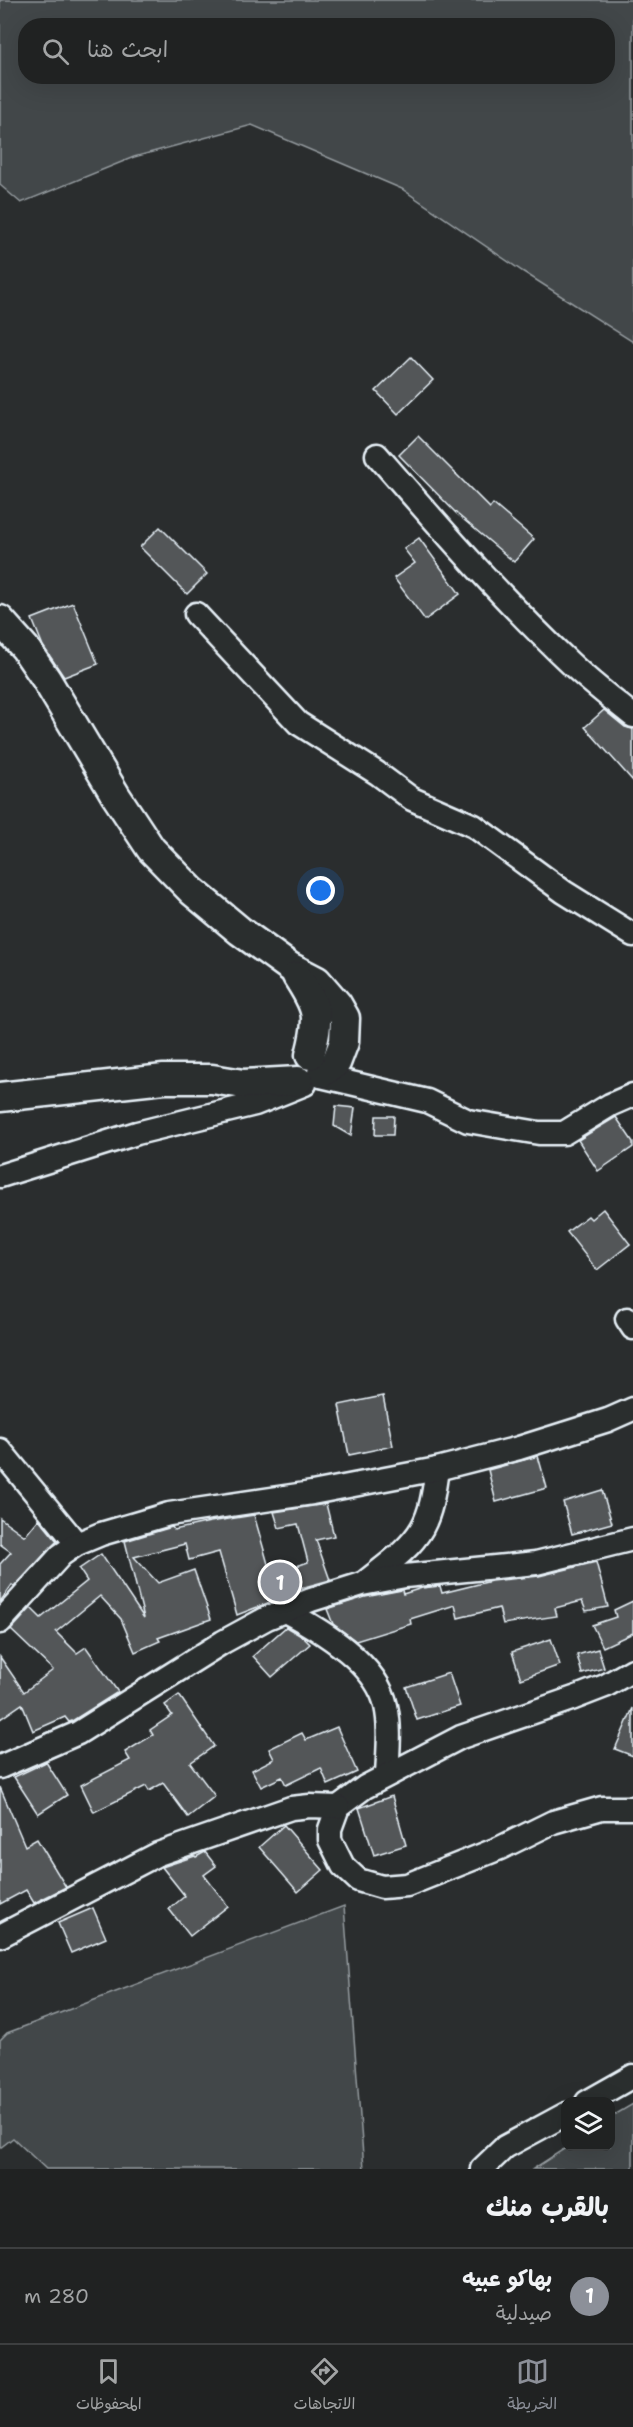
<!DOCTYPE html>
<html lang="ar">
<meta charset="utf-8">
<style>
:root{--surface:#202222;--page:#2d2f2f;--text:#f1f3f6;--muted:#a2a4a5;--line:#3d3f40;--accent:#8c9099}
body{margin:0;font-family:"Shantell Sans","Playpen Sans Arabic",sans-serif;background:var(--page);color:var(--text);direction:rtl}
.controls{position:absolute;right:18px;bottom:18px;display:grid;overflow:hidden;border-radius:12px;box-shadow:0 6px 24px #0002}
.controls button{width:54px;height:54px;display:grid;place-items:center;padding:0;border:0;border-bottom:2px solid var(--line);background:var(--surface);color:var(--text);font:30px sans-serif}
.you{position:absolute;left:321px;top:891px;width:21px;height:21px;margin:-15px;border:4px solid #fff;border-radius:50%;background:#1a73e8;box-shadow:0 0 0 9px #1a73e833}
.badge{display:grid;place-items:center;width:39px;height:39px;border-radius:50%;background:var(--accent);color:#fff;font-size:20px;font-weight:700}
.pin{position:absolute;translate:-50% -50%;border:3px solid #fff;box-shadow:0 2px 6px #0006}
.list{margin:0;padding:0;list-style:none}
h2{display:flex;justify-content:space-between;align-items:center;height:78px;margin:0;padding:0 24px;font-size:26px}
h2 small{font-size:20px;font-weight:400;color:var(--muted)}
.list li{display:grid;grid-template-columns:39px 1fr auto;gap:18px;align-items:center;box-sizing:border-box;height:96px;padding:0 24px;border-top:2px solid var(--line)}
.list b{display:block;font-size:22px;white-space:nowrap}
.list p{margin:0;font-size:20px;white-space:nowrap;color:var(--muted)}
.list em{font-size:20px;font-style:normal;color:var(--muted)}
.icon{flex:none;width:33px;height:33px;fill:none;stroke:currentColor;stroke-width:2;stroke-linecap:round;stroke-linejoin:round}
.map{position:relative;flex:none;width:633px;height:2169px;overflow:hidden;direction:ltr}
.search{position:absolute;background:var(--surface);box-shadow:0 6px 24px #0002;left:18px;right:18px;top:18px;height:66px;display:flex;align-items:center;gap:15px;box-sizing:border-box;padding:0 21px;border-radius:24px;color:var(--muted);font-size:22px}
.sheet{height:174px;background:var(--surface)}
nav{display:flex;justify-content:space-around;align-items:center;box-sizing:border-box;height:84px;border-top:2px solid var(--line);background:var(--surface);font-size:16px;color:var(--muted)}
nav a{display:grid;justify-items:center;gap:3px}
nav .on{color:var(--accent)}
.map>svg:first-child{display:block}
.green{fill:#424648;stroke:#959ca0;stroke-width:1.5;fill-rule:evenodd}
.building{fill:#535759;stroke:#e8f1f8;stroke-width:1.5}
.lines{fill:none;stroke-linecap:round;stroke-linejoin:round}
.minor-casing{stroke:#e8f1f8;stroke-width:27}
.major-casing{stroke:#e8f1f8;stroke-width:33}
.minor{stroke:#2a2d2e;stroke-width:22}
.major{stroke:#2a2d2e;stroke-width:28}
</style>
<div class="map">
<svg width="633" height="2169" viewBox="0 0 633 2169">
<rect width="100%" height="100%" fill="#2a2d2e"/>
<filter id="ink" filterUnits="userSpaceOnUse"><feTurbulence type="fractalNoise" baseFrequency=".0167" numOctaves="2"/><feDisplacementMap in="SourceGraphic" scale="12" xChannelSelector="R" yChannelSelector="G"/><feConvolveMatrix kernelMatrix="1 2 1 2 8 2 1 2 1" color-interpolation-filters="sRGB"/></filter>
<g filter="url(#ink)">
<g class="green">
<path d="M0,0h633v342l-111,-71 -120,-82 -150,-64 -118,32 -113,46 -21,-18zM26,26h582v50h-582z"/>
<path d="M344,1906l20,263h-318l-33,-31 -13,10v-108l7,-7z"/>
<path d="M633,2104v65h-100l34,-22 43,-1 1,-29z"/>
</g>
<g class="building">
<path d="M411,357l22,23 -35,34 -22,-23z"/>
<path d="M418,436l72,72 3,-4 41,35 -20,23 -57,-48 -58,-59z"/>
<path d="M160,527l47,47 -20,20 -47,-47z"/>
<path d="M419,538l41,56 -35,26 -31,-42 21,-15 -11,-14z"/>
<path d="M73,603l25,61 -34,13 -21,-31 -11,-27z"/>
<path d="M604,710l21,17 8,2v52l-48,-54z"/>
<path d="M336,1106l19,2 -4,28 -17,-10z"/>
<path d="M376,1116h18l-1,19h-18z"/>
<path d="M616,1117l17,25v5l-35,24 -20,-31z"/>
<path d="M603,1209l27,35 -33,26 -30,-38 21,-16 3,3z"/>
<path d="M383,1396l10,50 -44,9 -10,-50z"/>
<path d="M538,1456l9,32 -51,14 -8,-32z"/>
<path d="M602,1490l10,33 -40,11 -9,-32z"/>
<path d="M326,1504l8,32 -18,4 14,40 -29,8 -7,-21 14,-5 -10,-38 -19,4 -5,-16z"/>
<path d="M254,1515l24,84 -41,16 -18,-63 -30,8 -4,-16 -51,13 24,26 36,-13 17,49 -53,19 2,3 -25,11 -14,-33 -21,-23 -44,36 21,21 9,-6 32,45 -46,29 -3,1 -4,-5 -32,14 -11,-27 -22,15v-62l24,35 29,-22 -42,-40 20,-22 10,10 46,-37 -8,-12 22,-15 43,64 -19,-77 47,-14 2,3 36,-8z"/>
<path d="M0,1518l25,18 14,-17 18,22 -43,46 -2,-2 -12,17v-38l11,-12 -11,-8z"/>
<path d="M596,1562l12,45 -22,4 -4,-10 -27,7 2,8 -54,8 -4,-16 -41,10 -3,-13 -45,14 1,5 -55,17 -23,-17 -6,-15 38,-12 37,-7 1,4 19,-6 18,-2 2,7 49,-12 48,-5z"/>
<path d="M633,1601v32l-30,14 -11,-22 24,-8 -2,-7z"/>
<path d="M286,1627l17,10 7,7 -38,33 -19,-21z"/>
<path d="M551,1639l9,26 -39,14 -9,-27z"/>
<path d="M598,1649l6,19 -22,6 -5,-19z"/>
<path d="M449,1673l11,33 -43,14 -11,-33z"/>
<path d="M179,1695l35,51 -24,17 25,33 -27,21 -25,-34 -14,8 -3,-5 -52,26 -13,-27 49,-25 -5,-8 28,-17 -3,-5 22,-15 -7,-10z"/>
<path d="M633,1708v48l-18,-7z"/>
<path d="M337,1727l20,45 -29,13 -7,-17 -35,17 -4,-8 -21,10 -9,-17 22,-11 -5,-10 33,-16 4,7z"/>
<path d="M46,1762l21,33 -29,19 -24,-37z"/>
<path d="M0,1787l25,59 12,-7 29,48 -32,16 -8,-13 -26,14z"/>
<path d="M392,1796l14,49 -32,10 -15,-47z"/>
<path d="M284,1825l39,45 -25,22 -39,-45z"/>
<path d="M205,1852l11,14 -12,9 24,31 -38,30 -21,-27 16,-13 -23,-29 33,-11 1,1z"/>
<path d="M93,1908l13,30 -35,15 -13,-30z"/>
</g>
<g class="lines">
<g class="minor-casing">
<g id="minor">
<path d="M377,455c62,71 124,143 193,208 20,19 42,36 63,53"/>
<path d="M196,614l102,109 79,50 35,26 62,27 90,66 69,43"/>
<path d="M321,1076l106,25 41,20 71,12h25l46,-28 23,-10"/>
<path d="M0,1176l137,-43 118,-29 50,-20"/>
<path d="M627,1319l6,9"/>
<path d="M0,1450l77,94"/>
<path d="M364,1583c19,-16 45,-32 58,-55 10,-18 12,-39 15,-59"/>
<path d="M285,1611c36,19 92,52 101,95 5,22 2,47 1,69"/>
<path d="M0,1622l61,-67 16,-11 24,-10 68,-20 143,-21 125,-24 82,-21 89,-28 25,-11"/>
<path d="M633,1670l-28,16 -31,12 -113,39 -96,50 -27,20 -8,22v11l13,26 15,14 24,7 25,-2 93,-37 53,-26 49,-14h31"/>
<path d="M0,1767l78,-34 145,-91 44,-24 44,-18 51,-16 43,-8 131,-13 97,-24"/>
<path d="M0,1936l158,-82 133,-46 19,-2 28,1"/>
<path d="M587,2102l46,-26"/>
<path d="M482,2169l23,-22 61,-33"/>
</g>
</g>
<g class="major-casing">
<g id="major">
<path d="M0,620l25,28 21,31 70,117 35,53 41,42 48,40 50,36 27,14 20,23 8,14 -1,24 -8,21 -14,10"/>
<path d="M297,976c22,34 23,40 13,79"/>
<path d="M0,1097l164,-18h48l31,5 55,-3"/>
</g>
</g>
<use href="#minor" class="minor"/>
<use href="#major" class="major"/>
</g>
</g>
</svg>
<div class="controls">
<button><svg class="icon" aria-label="layers" viewBox="0 0 24 24"><path d="M12 4l9 5-9 5-9-5zM3 14l9 5 9-5"/></svg></button>
</div>
<div class="you"></div>
<div class="pin badge" style="left:280px;top:1582px">1</div>
<div class="search"><svg class="icon" aria-label="search" viewBox="0 0 24 24"><circle cx="10" cy="10" r="6"/><path d="M15 15l6 6"/></svg>ابحث هنا</div>
</div>
<section class="sheet">
<h2>بالقرب منك<small></small></h2>
<ul class="list">
<li><span class="badge">1</span><div><b>بهاكو عبيه</b><p>صيدلية</p></div><em>280 m</em></li>
</ul>
</section>
<nav>
<a class="on"><svg class="icon" aria-label="map" viewBox="0 0 24 24"><path d="M3 6l6-2 6 2 6-2v14l-6 2-6-2-6 2zM9 4v14M15 6v14"/></svg>الخريطة</a>
<a><svg class="icon" aria-label="directions" viewBox="0 0 24 24"><path d="M12 3l9 9-9 9-9-9zM9 14v-3h6M13 9l2 2-2 2"/></svg>الاتجاهات</a>
<a><svg class="icon" aria-label="saved" viewBox="0 0 24 24"><path d="M7 4h10v16l-5-4-5 4z"/></svg>المحفوظات</a>
</nav>
